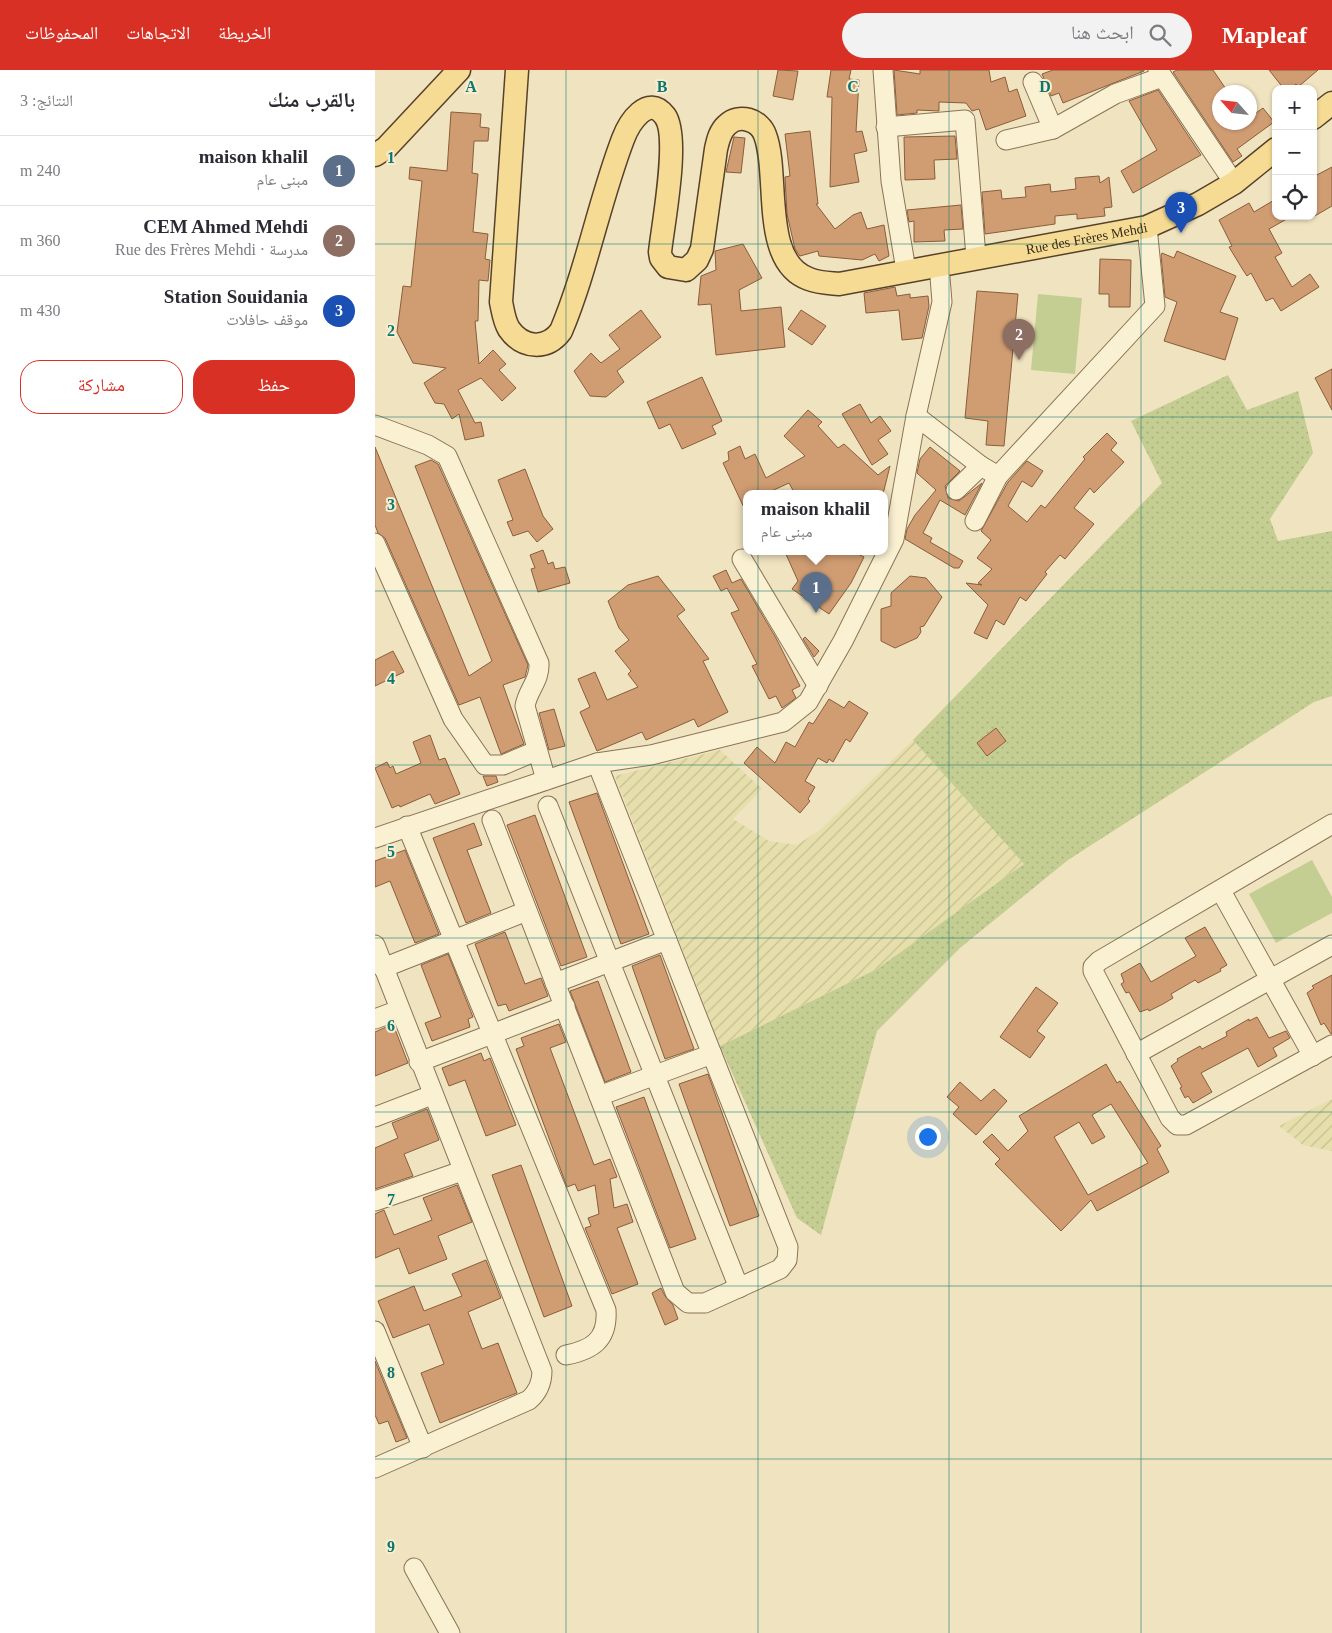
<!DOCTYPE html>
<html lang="ar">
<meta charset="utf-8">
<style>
:root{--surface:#fff;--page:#f2f2f3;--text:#2b2b33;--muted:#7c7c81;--line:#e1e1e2;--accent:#d93025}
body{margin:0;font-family:"Times New Roman","Noto Naskh Arabic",serif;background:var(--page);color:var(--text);direction:rtl}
.controls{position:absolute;right:15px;top:15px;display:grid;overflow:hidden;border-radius:10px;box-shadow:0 1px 4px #0004}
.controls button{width:45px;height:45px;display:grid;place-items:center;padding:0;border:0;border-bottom:1px solid var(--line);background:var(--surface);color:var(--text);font:25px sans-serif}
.compass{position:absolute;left:837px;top:15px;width:45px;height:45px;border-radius:50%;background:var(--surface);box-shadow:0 1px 4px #0004;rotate:297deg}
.you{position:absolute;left:552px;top:1066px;width:18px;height:18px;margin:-12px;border:4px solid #fff;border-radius:50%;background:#1a73e8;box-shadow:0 0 0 8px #1a73e833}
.badge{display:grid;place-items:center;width:32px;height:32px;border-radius:50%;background:var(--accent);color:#fff;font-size:16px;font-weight:700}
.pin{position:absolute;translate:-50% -41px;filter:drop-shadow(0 1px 2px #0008)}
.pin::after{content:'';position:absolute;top:26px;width:18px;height:15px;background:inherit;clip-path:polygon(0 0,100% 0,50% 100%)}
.popup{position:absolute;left:368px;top:420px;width:145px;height:65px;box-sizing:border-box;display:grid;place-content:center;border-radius:10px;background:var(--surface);filter:drop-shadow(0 1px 4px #0005);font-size:16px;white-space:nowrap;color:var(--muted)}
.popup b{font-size:19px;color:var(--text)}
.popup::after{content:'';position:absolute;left:50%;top:100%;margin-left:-10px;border:10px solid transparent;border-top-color:var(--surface)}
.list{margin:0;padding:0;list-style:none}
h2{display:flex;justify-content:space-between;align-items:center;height:65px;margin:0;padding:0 20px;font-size:21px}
h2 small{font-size:16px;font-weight:400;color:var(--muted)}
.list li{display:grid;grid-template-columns:32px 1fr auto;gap:15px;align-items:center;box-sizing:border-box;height:70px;padding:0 20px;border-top:1px solid var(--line)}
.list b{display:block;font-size:19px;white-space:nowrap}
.list p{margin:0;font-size:16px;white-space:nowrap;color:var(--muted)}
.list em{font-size:16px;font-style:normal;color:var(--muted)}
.actions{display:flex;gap:10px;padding:15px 20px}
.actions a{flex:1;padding:11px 0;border:1px solid var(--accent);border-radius:20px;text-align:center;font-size:18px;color:var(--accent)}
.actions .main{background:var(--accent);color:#fff}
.icon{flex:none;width:28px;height:28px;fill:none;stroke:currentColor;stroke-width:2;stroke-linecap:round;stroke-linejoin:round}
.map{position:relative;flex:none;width:957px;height:1563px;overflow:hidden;direction:ltr}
header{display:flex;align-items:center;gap:30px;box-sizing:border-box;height:70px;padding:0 25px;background:var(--accent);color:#fff}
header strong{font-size:24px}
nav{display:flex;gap:28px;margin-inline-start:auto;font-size:18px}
.search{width:350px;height:45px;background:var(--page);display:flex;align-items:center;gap:12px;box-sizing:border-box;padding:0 18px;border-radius:28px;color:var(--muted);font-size:19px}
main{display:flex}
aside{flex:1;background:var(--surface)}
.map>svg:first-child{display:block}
.farmland{fill:url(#farmland-furrows)}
.grass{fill:url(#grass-dots)}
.pitch{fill:#c5ce92}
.building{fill:#d09d73;stroke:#8a5d3b;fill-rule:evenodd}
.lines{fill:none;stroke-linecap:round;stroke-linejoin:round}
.minor-casing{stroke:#8a7356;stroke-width:21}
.major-casing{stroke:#57412b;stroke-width:25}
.minor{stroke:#faf0d2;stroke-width:19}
.major{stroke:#f6db94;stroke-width:22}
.grid{fill:none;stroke:#0f766e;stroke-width:1;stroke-opacity:0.55}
.labels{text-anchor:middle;stroke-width:4;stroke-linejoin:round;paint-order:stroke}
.street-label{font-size:14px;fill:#382a1c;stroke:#f7edcf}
.grid-label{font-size:16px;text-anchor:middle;font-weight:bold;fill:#0f766e;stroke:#f7edcf;stroke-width:4;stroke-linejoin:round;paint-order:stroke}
</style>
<header>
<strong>Mapleaf</strong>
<div class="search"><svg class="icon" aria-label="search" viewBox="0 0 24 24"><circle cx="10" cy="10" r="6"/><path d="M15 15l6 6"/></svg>ابحث هنا</div>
<nav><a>الخريطة</a><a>الاتجاهات</a><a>المحفوظات</a></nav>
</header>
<main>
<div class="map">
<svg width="957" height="1563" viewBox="0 0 957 1563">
<defs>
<pattern id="farmland-furrows" width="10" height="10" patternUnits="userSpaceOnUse" patternTransform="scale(1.25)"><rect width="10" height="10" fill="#e6dfac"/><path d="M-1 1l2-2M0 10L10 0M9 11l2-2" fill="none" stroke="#c6c093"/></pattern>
<pattern id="grass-dots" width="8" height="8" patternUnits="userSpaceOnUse" patternTransform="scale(1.25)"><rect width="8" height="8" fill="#c5ce92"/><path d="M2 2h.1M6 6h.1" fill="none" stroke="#aab17d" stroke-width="1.8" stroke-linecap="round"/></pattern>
</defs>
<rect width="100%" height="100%" fill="#f0e3bf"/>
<g class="farmland">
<path d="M538,670l112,124 -148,105 -157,77 -105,-270 105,-26 42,39 -29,30 36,22 28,4 23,-15z"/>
<path d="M957,1029v52l-29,-6 -24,-19z"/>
</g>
<path class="grass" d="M853,305l19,35 51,-19 15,62 -43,66 8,22 54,-10v165l-18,6 -246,158 -108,88 -83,83 -56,204 -24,-17 -77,-172 157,-77 147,-105 -111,-124 249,-257 -31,-62z"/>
<g class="pitch">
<path d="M663,224l44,4 -7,76 -44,-4z"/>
<path d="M937,790l20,37v16l-56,30 -27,-49z"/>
</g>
<g class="building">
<path d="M403,0l20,1 -5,29 -20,-4z"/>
<path d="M456,0h20l-2,9 10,1 -3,52 6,-1 5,20 -13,3 5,28 -29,5 2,-90h-5z"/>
<path d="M519,0l26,4v-4h69l2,12 14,-5 4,15 8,-3 9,27 -40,14 -7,-21 -7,2 -6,-8 -27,-1v9l-22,-1v3l-20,2z"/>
<path d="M678,0h91v1l-81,32 -4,-10 -8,3 -9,-22z"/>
<path d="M802,0h36l15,22h-9v30h30v-4l14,-10 11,14 -37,27 5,7 -9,6 -60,-90z"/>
<path d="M894,0h49l-20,17 -2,-3 -6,5h-6z"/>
<path d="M783,20l43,65 -68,38 -12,-22 36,-21 -28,-49z"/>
<path d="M76,42l30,2 -1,13 9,1 -1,13h-14l-2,32 6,1 -5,58 15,2 -3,25 5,1 -2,21 -9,-1 -1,41h-3l4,43 14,-14 13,14 -7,6 17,18 -14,13 -21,-23 -23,12 17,33 6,-1 3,14 -19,4 -6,-26 -7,5 -8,-15 -9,-1 -11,-20 22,-15 -33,-5 -16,-31 6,-46 8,1 11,-106 -13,-2 1,-12 37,4z"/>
<path d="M435,61l8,73h-2l19,25 18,-14 8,-3 6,17 17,-4 5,31 -10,5 -4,-7 -13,6 -43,-4 -1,-5 -18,5 -5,-7 -8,-35 -2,-37 5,-1 -5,-42z"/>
<path d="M580,66l2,23 -23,1 1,19 -30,1 -1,-43z"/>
<path d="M359,67l11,1 -4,35 -15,-1z"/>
<path d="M957,97v39l-19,11v-40z"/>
<path d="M724,106l1,7 9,-6 3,30 -8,1 1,8 -28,3v-5l-22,2v8l-70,10 -3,-42 19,-2 1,9 24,-2 -1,-10 25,-3 1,8 25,-3 -1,-11z"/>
<path d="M901,129v17h16l-23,13 13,24 -7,4 17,30 18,-13 9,13 -38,24 -8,-13 -7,3 -15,-28 -4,3 -4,-6 -14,-23 3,-1 -13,-26 30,-17 5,9z"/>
<path d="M586,135l2,24 -19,1 1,11 -31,1v-21l-5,1 -2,-12z"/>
<path d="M368,174l19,34 -23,12 2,21 40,-4 4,40 -69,8 -5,-51 -13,1 3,-29 15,-6 -1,-19z"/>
<path d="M802,181l59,25 -16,36 18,6 -13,42 -61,-19 13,-39 -12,-5 -4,-42 1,-2 12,5z"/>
<path d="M725,189l31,1 -1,47h-21v-13h-10z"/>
<path d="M520,217l2,9 13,-2v4l18,-2 1,10 -7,32 -20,2 -3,-30 -33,3 -2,-20z"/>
<path d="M602,221l41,3 -14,152 -18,-1 2,-24 -23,-3z"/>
<path d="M266,240l20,27 -44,34 7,11 -18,15 -16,-1 -16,-25 17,-18 10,10 19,-14 -11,-14z"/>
<path d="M426,240l25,16 -14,19 -24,-16z"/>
<path d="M957,299v41l-17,-32z"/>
<path d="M327,307l20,44 -10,5 4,8 -34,15 -12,-25 -11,5 -12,-27z"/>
<path d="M485,334l11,19 9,-7 11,15 -13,9 10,14 -16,11 -30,-51z"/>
<path d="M433,340l14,12 -4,4 20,22 6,-4 34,31 12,-9 -7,28h-88l-6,-11 -24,11h-18v20l-24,-51 6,-3 -1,-8 12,-6 5,13 10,-5 11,24 39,-22 -21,-20z"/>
<path d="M732,363l10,10 -6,7 13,12 -30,31 -4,-5 -16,20 20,16 -29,35 -5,-4 -15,17 2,2 -21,27 -6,-4 -16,28 -8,-5 -9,19 -13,-6 14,-28 -22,-22 16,2 -4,-2 14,-14 -15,-11 14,-18 -10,-9 27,-49 19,-21 16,10 -11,16 -10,-6 -14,25 19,16 14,-17 4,3 40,-49 -2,-2z"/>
<path d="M0,377l94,229 23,-15 -77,-195 16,-6 7,4 90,201 -3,12 -22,8 21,59 -23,10 -21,-57 -21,8 -74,-167 -7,-5 -3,-8z"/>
<path d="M555,377l30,24 -15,15 3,12 11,3 23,-18 -17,32 -25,-15 -17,33 9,5 -2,4 33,19 -4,7h-5l-49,-29 2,-10 8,-14 21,-25 -19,-17 3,-14z"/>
<path d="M150,399l18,47 10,13 -16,13 -9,-11 -15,5 -6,-14 6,-2 -15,-40z"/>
<path d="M168,480l5,14 5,-2 2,7 10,-2 5,16 -32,9 -7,-23 4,-1 -5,-13z"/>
<path d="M410,482h69l10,5 -13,26 -22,31 -37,-25 6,-8z"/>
<path d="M351,500l6,13 9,-4 35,59 24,48 -8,4 4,8 -14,10 -6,-12 -7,3 -17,-33 5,-2 -26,-51 8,-3 -12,-22 -6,3 -8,-15z"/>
<path d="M283,506l27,34 -8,6 32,43 -6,2 25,51 -30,15 -4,-8 -48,21 -4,-8 -45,19 -17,-39 10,-5 -12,-28 17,-7 12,28 31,-13 -10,-13 3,-3 -16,-20 14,-11 -10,-12 -11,-27 20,-16z"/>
<path d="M535,506l16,2 16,19 -18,29 -4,1 1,5 -4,6 -22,10 -14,-7v-32l10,-3v-13z"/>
<path d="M430,567l14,14 -5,6 -11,-18z"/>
<path d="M18,581l11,21 -29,14v-26z"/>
<path d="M454,629l15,9 5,-7 19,12 -18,29 -4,-3 -13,23 -4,-3 -2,4 -9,-5 -13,23 10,6 -7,12 2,2 -10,12 -56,-50 13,-16 18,16 11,-21 9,5 14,-25 4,2z"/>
<path d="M179,639l11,37 -16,4 -10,-37z"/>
<path d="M621,658l10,13 -19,15 -10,-13z"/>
<path d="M55,665l9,25 6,-2 15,36 -25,10 -5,-10 -30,13 -1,-2 -7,3 -17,-40 12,-6 3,6 3,-2 3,8 25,-11 -8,-21z"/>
<path d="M108,706h13l2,6 -11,4z"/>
<path d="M222,723l52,141 -28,10 -52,-142z"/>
<path d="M160,745l52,142 -26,9 -54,-141z"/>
<path d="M99,753l8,22 -15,5 24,63 -25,10 -33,-85z"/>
<path d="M30,780l34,84 -24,9 -25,-62 -15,6v-26z"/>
<path d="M830,857l22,38 -7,4 1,2 -23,12 -3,-3 -24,14 2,4 -10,6 -14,7 -1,-2 -8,3 -11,-20 -3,1 -5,-9 3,-2 -3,-8 19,-11 11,19 45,-26 -11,-18z"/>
<path d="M130,862l20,52 16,-6 7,18 -39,15 -3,-7 -8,2 -23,-62z"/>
<path d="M73,884l25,63 -5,2 2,8 -38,14 -7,-18 16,-6 -20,-52z"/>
<path d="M285,885l34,94 -29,10 -33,-93z"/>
<path d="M957,905v59h-1l-7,-11 -3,2 -14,-32 7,-5 -2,-2z"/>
<path d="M223,911l33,91 -26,10 -35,-91z"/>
<path d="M661,917l22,16 -21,28 8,6 -15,21 -30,-21z"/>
<path d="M882,947l12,21 17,-7 4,7 -17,10 4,8 -19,11 -10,-19 -47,25 11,19 -19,11 -5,-7 -3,2 -5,-10 2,-1 -11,-21 7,-5 -1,-2 23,-13 2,3 25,-13 -1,-4 23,-13v2z"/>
<path d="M18,954l15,39 -33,13v-44z"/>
<path d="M184,954l7,18 -16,6 44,117 16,-6 7,18 -7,2 4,29 13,-4 6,18 -16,6 21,56 -26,10 -27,-66 6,-2 -3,-8 11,-4 -4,-29 -17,6 -3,-7 -8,3 -51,-138 8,-3 -3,-8z"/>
<path d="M106,983l3,8 6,-3 26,67 -30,11 -21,-56 -16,6 -7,-18z"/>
<path d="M731,994l11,19 3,-2 41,65 -4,3 12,23 -72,39 -6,-11 -30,31 -66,-67 5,-5 -17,-17 9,-8 16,17 20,-20 -9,-15zM736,1034l37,59 -60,32 -34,-58 25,-15 13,22 13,-7 -13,-22z"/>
<path d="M333,1004l51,142 -29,10 -51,-142z"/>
<path d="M585,1012l21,19 13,-12 13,12 -31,34 -23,-21 6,-7 -12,-10z"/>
<path d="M269,1027l52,142 -26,9 -54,-141z"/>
<path d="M52,1039l12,31 -35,14 9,22 -38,13v-41l23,-10 -6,-15z"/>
<path d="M146,1095l51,141 -28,11 -52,-142z"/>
<path d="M82,1115l15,37 -34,14 9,23 -38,15 -10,-26 -24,10v-44l9,-4 10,25 38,-15 -9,-22z"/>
<path d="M111,1190l15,38 -33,14 14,37 16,-6 19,50 -77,30 -19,-50 23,-9 -15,-40 -36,14 -15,-37 36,-15 10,25 38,-15 -10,-22z"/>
<path d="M286,1218l4,8 8,9 5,14 -13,6 -13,-32z"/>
<path d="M0,1291l32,77 -11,4 -8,-21 -9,3 -4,-9z"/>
</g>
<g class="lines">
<g class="minor-casing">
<g id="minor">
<path d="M508,0l8,111 15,89"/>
<path d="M783,0l76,113"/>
<path d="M658,12l20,47"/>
<path d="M511,57l79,-7 11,137"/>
<path d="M631,70l47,-11 62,-35 47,-17"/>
<path d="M541,346l65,50 17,10"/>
<path d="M0,355l53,20 19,11 92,207c1,18 -11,26 -14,43l21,74"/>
<path d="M581,420l25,-24"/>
<path d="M600,451l23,-45 157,-170 -8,-79"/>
<path d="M0,473l78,176 32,46h18l33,-14"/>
<path d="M367,489l76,127"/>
<path d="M173,736l191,482"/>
<path d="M117,750l183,472 13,11h17l75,-34 7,-9 1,-13 -191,-484"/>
<path d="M957,754l-233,137 -6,6v4l77,147 7,7h9l146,-80"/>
<path d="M32,756l199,484c2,30 -14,40 -40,45"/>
<path d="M0,768l222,-75 54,-8 132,-33 25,-20 35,-61 51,-102 22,-123 26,-114 -3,-37"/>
<path d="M846,821l92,165"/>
<path d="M0,875l167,426c0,12 -4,21 -13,29l-154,68"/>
<path d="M8,898l144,-57"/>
<path d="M180,913l112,-43"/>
<path d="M0,949l24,-9"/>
<path d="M761,984l196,-109"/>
<path d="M44,992l146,-56"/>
<path d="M224,1026l113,-42"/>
<path d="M0,1047l57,-22"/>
<path d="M0,1131l87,-30"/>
<path d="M0,1261l48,117"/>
<path d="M39,1498l36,65"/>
</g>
</g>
<g class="major-casing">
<g id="major">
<path id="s1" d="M142,0l-16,232c2,9 3,19 8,27 14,20 38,21 52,2 26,-62 38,-129 62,-192 6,-16 25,-46 42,-23 15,21 -2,108 -5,136l1,6 7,9 18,3 11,-10 5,-11 14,-100c2,-9 4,-18 11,-24 12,-12 33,-5 38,10 15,39 -5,127 44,144 10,4 20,4 30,5l308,-57 51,-23 36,-21 42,-34"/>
<path d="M938,48l19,-15"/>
<path d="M0,85l11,-7 73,-78"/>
</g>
</g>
<use href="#minor" class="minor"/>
<use href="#major" class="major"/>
</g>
<path class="grid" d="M191,0v1563M383,0v1563M574,0v1563M766,0v1563M0,174h957M0,347h957M0,521h957M0,695h957M0,868h957M0,1042h957M0,1216h957M0,1389h957"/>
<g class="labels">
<g class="street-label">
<text dy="5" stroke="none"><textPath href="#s1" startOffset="1400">Rue des Frères Mehdi</textPath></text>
</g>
</g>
<g class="grid-label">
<text x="96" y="22">A</text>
<text x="287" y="22">B</text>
<text x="478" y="22">C</text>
<text x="670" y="22">D</text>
<text x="16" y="93">1</text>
<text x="16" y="266">2</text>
<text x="16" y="440">3</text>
<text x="16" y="614">4</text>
<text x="16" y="787">5</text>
<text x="16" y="961">6</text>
<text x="16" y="1135">7</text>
<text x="16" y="1308">8</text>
<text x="16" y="1482">9</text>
</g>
</svg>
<div class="controls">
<button>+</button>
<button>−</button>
<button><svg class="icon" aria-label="locate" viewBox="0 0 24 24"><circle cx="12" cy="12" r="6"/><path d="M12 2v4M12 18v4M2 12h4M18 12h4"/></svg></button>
</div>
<svg class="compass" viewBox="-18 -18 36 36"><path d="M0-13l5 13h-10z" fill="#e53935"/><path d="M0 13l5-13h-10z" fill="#7c7c81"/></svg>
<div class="you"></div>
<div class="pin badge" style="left:441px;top:543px;background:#5c6f8a">1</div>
<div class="popup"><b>maison khalil</b>مبنى عام</div>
<div class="pin badge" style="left:644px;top:290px;background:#8d6e63">2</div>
<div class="pin badge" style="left:806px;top:163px;background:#1a4fb4">3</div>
</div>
<aside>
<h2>بالقرب منك<small>النتائج: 3</small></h2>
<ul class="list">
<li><span class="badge" style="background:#5c6f8a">1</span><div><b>maison khalil</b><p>مبنى عام</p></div><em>240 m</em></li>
<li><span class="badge" style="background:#8d6e63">2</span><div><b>CEM Ahmed Mehdi</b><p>مدرسة · Rue des Frères Mehdi</p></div><em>360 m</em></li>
<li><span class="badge" style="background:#1a4fb4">3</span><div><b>Station Souidania</b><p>موقف حافلات</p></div><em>430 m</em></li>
</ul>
<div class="actions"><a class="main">حفظ</a><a>مشاركة</a></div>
</aside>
</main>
